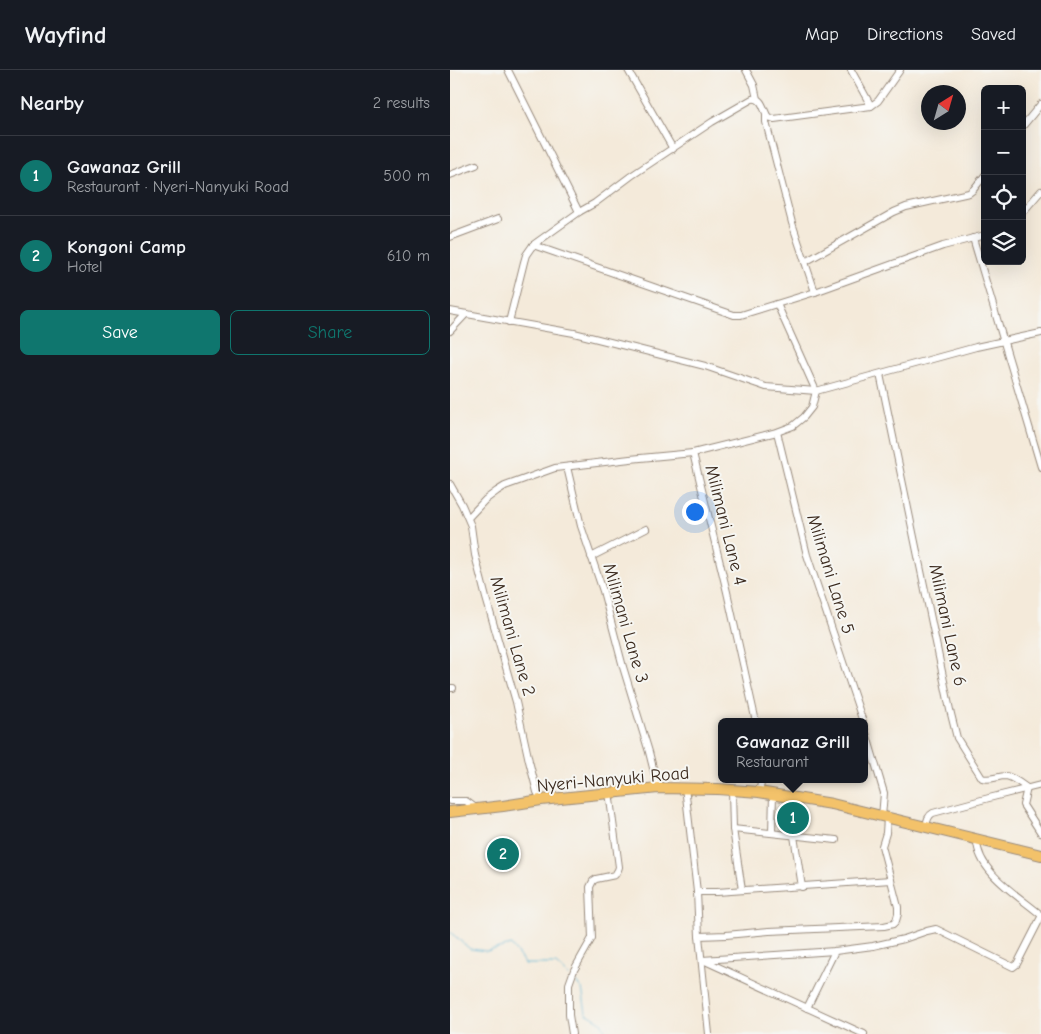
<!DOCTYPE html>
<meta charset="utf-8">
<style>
:root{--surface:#171b24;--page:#242831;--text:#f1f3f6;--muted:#9ea1a6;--line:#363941;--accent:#0f766e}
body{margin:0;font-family:"Comic Neue",sans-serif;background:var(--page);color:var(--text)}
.controls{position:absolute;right:15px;top:15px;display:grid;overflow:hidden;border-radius:8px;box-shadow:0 5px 20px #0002}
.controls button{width:45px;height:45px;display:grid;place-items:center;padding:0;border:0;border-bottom:1px solid var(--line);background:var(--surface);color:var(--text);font:25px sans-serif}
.compass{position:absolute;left:471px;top:15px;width:45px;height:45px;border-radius:50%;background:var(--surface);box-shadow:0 5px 20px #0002;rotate:37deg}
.you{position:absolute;left:244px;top:441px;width:18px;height:18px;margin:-12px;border:4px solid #fff;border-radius:50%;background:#1a73e8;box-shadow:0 0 0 8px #1a73e833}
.badge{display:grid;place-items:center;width:32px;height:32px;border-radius:50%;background:var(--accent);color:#fff;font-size:16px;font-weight:700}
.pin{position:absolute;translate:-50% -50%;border:2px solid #fff;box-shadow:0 1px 5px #0006}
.popup{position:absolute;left:268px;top:648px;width:150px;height:65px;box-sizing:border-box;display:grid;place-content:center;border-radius:8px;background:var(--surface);filter:drop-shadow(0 1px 4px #0005);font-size:16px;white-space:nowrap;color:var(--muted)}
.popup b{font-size:19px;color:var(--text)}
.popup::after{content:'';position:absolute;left:50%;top:100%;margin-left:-10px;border:10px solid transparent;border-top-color:var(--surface)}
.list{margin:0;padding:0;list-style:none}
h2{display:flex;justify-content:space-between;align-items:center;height:65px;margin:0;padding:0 20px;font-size:21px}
h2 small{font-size:16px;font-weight:400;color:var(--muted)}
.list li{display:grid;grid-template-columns:32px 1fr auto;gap:15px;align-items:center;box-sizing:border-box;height:80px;padding:0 20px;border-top:1px solid var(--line)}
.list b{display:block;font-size:19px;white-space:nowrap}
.list p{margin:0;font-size:16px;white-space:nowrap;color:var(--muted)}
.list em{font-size:16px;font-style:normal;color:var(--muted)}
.actions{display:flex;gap:10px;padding:15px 20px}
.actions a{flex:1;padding:11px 0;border:1px solid var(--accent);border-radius:8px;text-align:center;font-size:18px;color:var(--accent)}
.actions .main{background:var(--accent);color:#fff}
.icon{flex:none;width:28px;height:28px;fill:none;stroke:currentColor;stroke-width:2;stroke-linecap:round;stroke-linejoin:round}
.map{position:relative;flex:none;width:591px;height:964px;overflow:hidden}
header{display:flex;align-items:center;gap:30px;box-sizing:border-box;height:70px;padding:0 25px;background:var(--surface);border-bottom:1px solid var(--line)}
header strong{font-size:24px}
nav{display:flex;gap:28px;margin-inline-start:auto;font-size:18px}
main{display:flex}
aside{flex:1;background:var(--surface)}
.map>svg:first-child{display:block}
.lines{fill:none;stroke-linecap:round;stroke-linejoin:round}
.stream{stroke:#53aed1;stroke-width:1}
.minor-casing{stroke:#988a7c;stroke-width:8}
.highway-casing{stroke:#988a7c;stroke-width:12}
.minor{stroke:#fff;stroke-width:6}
.highway{stroke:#f3c26a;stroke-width:10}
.labels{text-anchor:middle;stroke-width:4;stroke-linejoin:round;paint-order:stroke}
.street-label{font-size:18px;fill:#3b2a1e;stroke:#f6f6f2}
</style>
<header>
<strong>Wayfind</strong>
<nav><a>Map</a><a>Directions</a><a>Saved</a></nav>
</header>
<main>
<aside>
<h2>Nearby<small>2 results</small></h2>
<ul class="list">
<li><span class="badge">1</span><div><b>Gawanaz Grill</b><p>Restaurant · Nyeri-Nanyuki Road</p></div><em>500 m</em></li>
<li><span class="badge">2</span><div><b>Kongoni Camp</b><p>Hotel</p></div><em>610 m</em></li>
</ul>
<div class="actions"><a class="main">Save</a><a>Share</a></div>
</aside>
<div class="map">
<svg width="591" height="964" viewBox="0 0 591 964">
<rect width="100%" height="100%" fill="#f6f6f2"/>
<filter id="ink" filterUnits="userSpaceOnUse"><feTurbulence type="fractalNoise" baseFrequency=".02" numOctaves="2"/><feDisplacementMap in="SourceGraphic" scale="10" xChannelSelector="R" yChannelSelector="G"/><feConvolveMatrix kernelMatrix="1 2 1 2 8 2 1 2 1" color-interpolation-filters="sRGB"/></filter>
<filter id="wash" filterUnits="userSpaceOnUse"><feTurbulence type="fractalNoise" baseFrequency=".0096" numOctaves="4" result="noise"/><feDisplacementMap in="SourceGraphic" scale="20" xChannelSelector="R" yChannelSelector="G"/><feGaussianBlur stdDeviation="1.12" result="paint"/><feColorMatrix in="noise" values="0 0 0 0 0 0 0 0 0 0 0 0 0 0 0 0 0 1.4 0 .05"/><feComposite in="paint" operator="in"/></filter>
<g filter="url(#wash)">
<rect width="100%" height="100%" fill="#f4eada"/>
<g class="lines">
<g class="stream">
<path d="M0,862l20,17 17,2 24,-6 14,19h31l13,12"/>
<path d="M124,911l8,7 4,25 15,9 6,12"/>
</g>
</g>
</g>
<g filter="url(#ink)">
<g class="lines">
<g class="minor-casing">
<g id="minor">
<path d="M58,0l71,142"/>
<path d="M178,0l45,79"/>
<path d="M296,0l8,15 3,14"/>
<path d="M401,0l20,36"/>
<path d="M316,45v7l3,12 23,89 23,69"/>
<path d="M572,57l19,-23"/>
<path d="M0,105l26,-10"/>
<path d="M572,143l19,-22"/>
<path d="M0,167l48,-18"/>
<path d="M523,168l68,229"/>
<path d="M83,175l46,-33 16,-9 36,-27 81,-54 40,-23c11,-2 11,11 16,18l6,2 97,-13 7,-5 22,-31"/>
<path d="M355,192l89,-50 12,-5 63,-14 4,-3 12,-15"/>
<path d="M0,241l124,22 131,33 61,21 50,4 160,-44 65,-14"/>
<path d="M59,252l15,-60 2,-7 7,-10 201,70h7l74,-23 128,-46 42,-11"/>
<path d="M0,261l16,-17"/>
<path d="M430,304l70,336 7,28 25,40c8,3 15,-2 24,-2 7,1 15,8 21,12l-4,17 18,28"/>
<path d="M327,362l30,123 56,167"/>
<path d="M243,383l84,-21 16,-6 11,-9 8,-10 4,-16 -39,-87"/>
<path d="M117,397l14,59 22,65 20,76 26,85 9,36"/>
<path d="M0,414l12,21 9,21 4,29 11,43 30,104 13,59 8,31 4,8"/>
<path d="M18,448l17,-18 12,-9 8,-5 50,-18 75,-9 63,-6 34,139 29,130"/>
<path d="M141,487l55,-28"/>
<path d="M0,618h3"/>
<path d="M414,656l20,67 -2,24"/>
<path d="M235,717l12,105 2,44 10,98"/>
<path d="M282,720l1,39 9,61"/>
<path d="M309,722l3,-13"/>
<path d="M0,731h16l11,8"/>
<path d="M476,757c1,-5 1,-11 7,-14l56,-15 52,-13"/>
<path d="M283,759l103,11"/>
<path d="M322,763l1,-39"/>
<path d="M344,766l8,51"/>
<path d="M527,770c0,32 42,56 64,75"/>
<path d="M247,822h20l174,-12"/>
<path d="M249,866l27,-1 43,-4 115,-5 9,-2 3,-3 2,-7v-7l-16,-61 4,-13 1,-15"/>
<path d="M252,890l133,-9 38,-5 31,-7 23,-8 9,-2 77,38 4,-3 24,-47"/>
<path d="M253,890l161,74"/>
<path d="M357,938l28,-57"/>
<path d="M122,964l-3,-19v-31l5,-14 18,-32 -2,-51 3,-6 3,-2 19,-4 3,-5 1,-3 -10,-75"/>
</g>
</g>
<g class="highway-casing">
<path id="highway" d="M0,742l53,-6 38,-6 117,-12 60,1 41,3 73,12 209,51"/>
</g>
<use href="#minor" class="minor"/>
<use href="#highway" class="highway"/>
</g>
</g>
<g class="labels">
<g class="street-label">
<text transform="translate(276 455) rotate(76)" y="6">Milimani Lane 4</text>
<text transform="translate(381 504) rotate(73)" y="6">Milimani Lane 5</text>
<text transform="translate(176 553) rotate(74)" y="6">Milimani Lane 3</text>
<text transform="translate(498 555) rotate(78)" y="6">Milimani Lane 6</text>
<text transform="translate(63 566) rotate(74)" y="6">Milimani Lane 2</text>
<text transform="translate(163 709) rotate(-5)" y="6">Nyeri-Nanyuki Road</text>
</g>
</g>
</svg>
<div class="controls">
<button>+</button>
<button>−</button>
<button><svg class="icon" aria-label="locate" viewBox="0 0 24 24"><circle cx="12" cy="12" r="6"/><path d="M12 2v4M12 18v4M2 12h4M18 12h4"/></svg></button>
<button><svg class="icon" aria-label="layers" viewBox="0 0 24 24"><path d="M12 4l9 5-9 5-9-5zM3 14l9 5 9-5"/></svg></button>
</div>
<svg class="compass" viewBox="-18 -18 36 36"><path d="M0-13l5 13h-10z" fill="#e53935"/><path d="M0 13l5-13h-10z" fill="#9ea1a6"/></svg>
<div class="you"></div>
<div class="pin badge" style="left:343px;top:748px">1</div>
<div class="popup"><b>Gawanaz Grill</b>Restaurant</div>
<div class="pin badge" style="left:53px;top:784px">2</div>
</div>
</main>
